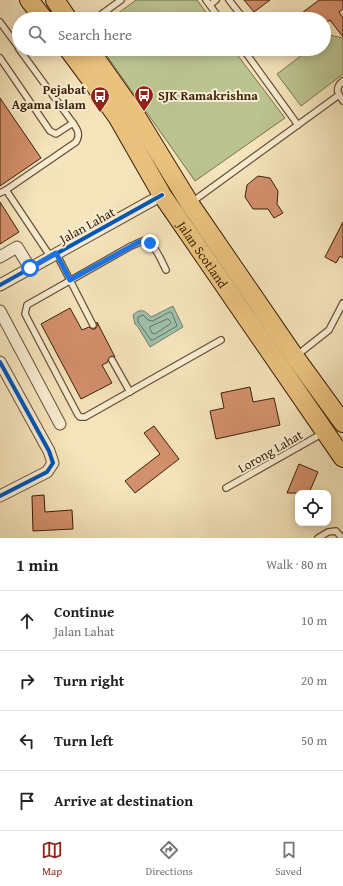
<!DOCTYPE html>
<meta charset="utf-8">
<style>
:root{--surface:#fff;--page:#f6f6f6;--text:#222;--muted:#767676;--line:#e0e0e0;--accent:#8f2418}
body{margin:0;font-family:"Gentium Book Plus",serif;background:var(--page);color:var(--text)}
.controls{position:absolute;right:12px;bottom:12px;display:grid;overflow:hidden;border-radius:8px;box-shadow:0 2px 10px #0003}
.controls button{width:36px;height:36px;display:grid;place-items:center;padding:0;border:0;border-bottom:1px solid var(--line);background:var(--surface);color:var(--text);font:20px sans-serif}
.stop{position:absolute;width:12px;height:12px;margin:-9px;border:3px solid #1a73e8;border-radius:50%;background:#fff}
.stop.end{background:#1a73e8;border-color:#fff;box-shadow:0 1px 4px #0008}
.list{margin:0;padding:0;list-style:none}
h2{display:flex;justify-content:space-between;align-items:center;height:52px;margin:0;padding:0 16px;font-size:17px}
h2 small{font-size:13px;font-weight:400;color:var(--muted)}
.list li{display:grid;grid-template-columns:26px 1fr auto;gap:12px;align-items:center;box-sizing:border-box;height:60px;padding:0 16px;border-top:1px solid var(--line)}
.list b{display:block;font-size:15px;white-space:nowrap}
.list p{margin:0;font-size:13px;white-space:nowrap;color:var(--muted)}
.list em{font-size:13px;font-style:normal;color:var(--muted)}
.icon{flex:none;width:22px;height:22px;fill:none;stroke:currentColor;stroke-width:2;stroke-linecap:round;stroke-linejoin:round}
.map{position:relative;flex:none;width:343px;height:538px;overflow:hidden}
.search{position:absolute;background:var(--surface);box-shadow:0 2px 10px #0003;left:12px;right:12px;top:12px;height:44px;display:flex;align-items:center;gap:10px;box-sizing:border-box;padding:0 14px;border-radius:22px;color:var(--muted);font-size:15px}
.sheet{height:292px;background:var(--surface)}
nav{display:flex;justify-content:space-around;align-items:center;box-sizing:border-box;height:56px;border-top:1px solid var(--line);background:var(--surface);font-size:11px;color:var(--muted)}
nav a{display:grid;justify-items:center;gap:2px}
nav .on{color:var(--accent)}
.map>svg:first-child{display:block}
.green{fill:#bbc491;stroke:#7b724c}
.water{fill:#9dbfac;stroke:#767f6a}
.lines{fill:none;stroke-linecap:round;stroke-linejoin:round}
.shore{stroke:#6c6f5a;stroke-width:1}
.building{fill:#d3906c;stroke:#3b1f07}
.service-casing{stroke:#6a5034;stroke-width:8}
.minor-casing{stroke:#6a5034;stroke-width:13}
.trunk-casing{stroke:#3b1f07;stroke-width:20}
.service{stroke:#f8edd3;stroke-width:5.5}
.minor{stroke:#f8edd3;stroke-width:11}
.trunk{stroke:#eac27e;stroke-width:18}
.cycleway-casing{stroke:#f8edd3;stroke-width:6}
.cycleway{stroke:#0057b8;stroke-width:4}
.route{stroke:#1a73e8;stroke-width:5}
.labels{text-anchor:middle;stroke-width:4;stroke-linejoin:round;paint-order:stroke}
.poi-label{font-size:13px;font-weight:bold;fill:#3b1f07;stroke:#f8edd3;text-anchor:end}
.street-label{font-size:13px;fill:#3b1f07;stroke:#f8edd3}
</style>
<div class="map">
<svg width="343" height="538" viewBox="0 0 343 538">
<rect width="100%" height="100%" fill="#f5e4bc"/>
<filter id="stains"><feTurbulence type="fractalNoise" baseFrequency=".005" numOctaves="4"/><feColorMatrix values="0 0 0 0 .2 0 0 0 0 .09 0 0 0 0 .02 0 0 0 .5 -.17"/></filter>
<radialGradient id="worn" r=".72"><stop offset=".6" stop-color="#630" stop-opacity="0"/><stop offset="1" stop-color="#630" stop-opacity=".3"/></radialGradient>
<g class="green">
<path d="M136,0h61l14,19h-101z"/>
<path d="M329,35l14,3v36l-42,32 -24,-32 33,-25h14v-10z"/>
<path d="M102,49h131l52,69 -90,63z"/>
</g>
<path class="water" d="M173,306l10,21 -33,20 -12,-20 -3,-3 -2,-9c7,-7 12,-5 18,2z"/>
<g class="lines">
<g class="shore">
<path d="M170,312l2,1 5,13 -24,14h-2l-13,-18v-5l5,-2 5,5 4,1z"/>
<path d="M168,319l3,3 -1,2 -15,10 -3,-1 -2,-4v-2z"/>
</g>
</g>
<g class="building">
<path d="M244,0h26l-16,12z"/>
<path d="M319,0h24v9l-4,3 4,6v19l-13,-17 -6,4v-5h-30z"/>
<path d="M0,98l41,60 -41,28z"/>
<path d="M258,176l12,2 8,13 -1,13 6,9 -9,5 -6,-9h-15l-8,-12 2,-12z"/>
<path d="M0,202l19,30 -19,12z"/>
<path d="M343,222v36l-3,-2 -4,7 -11,-6z"/>
<path d="M70,308l12,22 7,-3 3,2h3l2,-3v-4l18,35 -3,-1 -2,1 -2,3v2l-6,3 10,18 -31,16 -40,-75z"/>
<path d="M250,387l3,15 21,-4 6,27 -64,14 -6,-28 14,-3 -3,-15z"/>
<path d="M154,426l25,33 -44,34 -10,-12 35,-27 -16,-21z"/>
<path d="M299,464l19,8 -9,21h-22z"/>
<path d="M44,495l1,17 27,-2 1,19 -40,2 -1,-35z"/>
</g>
<g class="lines">
<g class="service-casing">
<g id="service">
<path d="M206,0l14,19"/>
<path d="M229,0l15,19"/>
<path d="M210,5l6,-5"/>
<path d="M95,19l26,-19"/>
<path d="M0,22l19,26"/>
<path d="M243,49l55,76"/>
<path d="M0,58l50,73 6,3 17,-11"/>
<path d="M343,81c-9,7 -5,13 0,20"/>
<path d="M6,190l70,-48c5,-8 1,-13 -3,-19l-54,-74"/>
<path d="M0,193l6,-3 44,66"/>
<path d="M192,202l147,-107"/>
<path d="M56,253l37,72"/>
<path d="M166,270c-4,-8 -13,-31 -23,-29 -4,1 -9,4 -12,5l-104,59 -2,9 53,101 2,2h5l136,-77"/>
<path d="M296,356l33,-26 14,-27"/>
<path d="M112,360l18,32"/>
<path d="M226,488l97,-55"/>
<path d="M318,538l10,-6 8,-1 6,7"/>
</g>
</g>
<g class="minor-casing">
<g id="minor">
<path d="M0,257l17,-10 13,21"/>
<path d="M0,285l162,-90"/>
<path d="M0,311l60,113"/>
<path d="M0,362l49,89 4,12 -6,9 -47,24"/>
</g>
</g>
<g class="trunk-casing">
<g id="trunk">
<path d="M29,0l15,19"/>
<path d="M55,0l13,19"/>
<path id="s1" d="M68,49l23,31 27,38 44,77 181,263"/>
<path d="M89,49l46,65 55,90 105,153 48,66"/>
</g>
</g>
<use href="#service" class="service"/>
<use href="#minor" class="minor"/>
<use href="#trunk" class="trunk"/>
<g class="cycleway-casing">
<g id="cycleway">
<path d="M0,285l162,-90"/>
<path d="M0,362l49,89 4,12 -6,9 -47,24"/>
</g>
</g>
<use href="#cycleway" class="cycleway"/>
</g>
<g class="lines">
<path class="route" d="M30,268l26,-15 14,27 69,-38 8,-1 3,2"/>
</g>
<defs>
<g id="bus-pin" transform="scale(1)"><path d="M0 17L-7.5 6A9.5 9.5 0 1 1 7.5 6Z" fill="#8f2418" stroke="#f8edd3"/><path d="M-5-6H5V4H4V6H2V4H-2V6H-4V4H-5ZM-3.5-4V0h7V-4ZM-3.5 1.2v1.5H-2V1.2ZM2 1.2v1.5H3.5V1.2Z" fill="#fff"/></g>
</defs>
<g fill-rule="evenodd">
<use href="#bus-pin" x="144" y="95"/>
<use href="#bus-pin" x="100" y="96"/>
</g>
<g class="labels">
<g class="poi-label">
<text x="86" y="94">Pejabat<tspan x="86" dy="15">Agama Islam</tspan></text>
<text x="158" y="100" text-anchor="start">SJK Ramakrishna</text>
</g>
<g class="street-label">
<text transform="translate(87 225) rotate(-29)" y="5">Jalan Lahat</text>
<text dy="5" stroke="none"><textPath href="#s1" startOffset="246">Jalan Scotland</textPath></text>
<text transform="translate(270 451) rotate(-30)" y="5">Lorong Lahat</text>
</g>
</g>
<rect width="100%" height="100%" filter="url(#stains)"/>
<rect width="100%" height="100%" fill="url(#worn)"/>
</svg>
<div class="controls">
<button><svg class="icon" aria-label="locate" viewBox="0 0 24 24"><circle cx="12" cy="12" r="6"/><path d="M12 2v4M12 18v4M2 12h4M18 12h4"/></svg></button>
</div>
<div class="stop" style="left:30px;top:268px"></div>
<div class="stop end" style="left:150px;top:243px"></div>
<div class="search"><svg class="icon" aria-label="search" viewBox="0 0 24 24"><circle cx="10" cy="10" r="6"/><path d="M15 15l6 6"/></svg>Search here</div>
</div>
<section class="sheet">
<h2>1 min<small>Walk · 80 m</small></h2>
<ul class="list">
<li><svg class="icon" aria-label="ahead" viewBox="0 0 24 24"><path d="M12 20V5M6 11l6-6 6 6"/></svg><div><b>Continue</b><p>Jalan Lahat</p></div><em>10 m</em></li>
<li><svg class="icon" aria-label="right" viewBox="0 0 24 24"><path d="M7 20v-9h11M14 6l5 5-5 5"/></svg><div><b>Turn right</b></div><em>20 m</em></li>
<li><svg class="icon" aria-label="left" viewBox="0 0 24 24"><path d="M17 20v-9H6M10 6l-5 5 5 5"/></svg><div><b>Turn left</b></div><em>50 m</em></li>
<li><svg class="icon" aria-label="arrive" viewBox="0 0 24 24"><path d="M6 21V4h12l-3 4 3 4H6"/></svg><div><b>Arrive at destination</b></div></li>
</ul>
</section>
<nav>
<a class="on"><svg class="icon" aria-label="map" viewBox="0 0 24 24"><path d="M3 6l6-2 6 2 6-2v14l-6 2-6-2-6 2zM9 4v14M15 6v14"/></svg>Map</a>
<a><svg class="icon" aria-label="directions" viewBox="0 0 24 24"><path d="M12 3l9 9-9 9-9-9zM9 14v-3h6M13 9l2 2-2 2"/></svg>Directions</a>
<a><svg class="icon" aria-label="saved" viewBox="0 0 24 24"><path d="M7 4h10v16l-5-4-5 4z"/></svg>Saved</a>
</nav>
